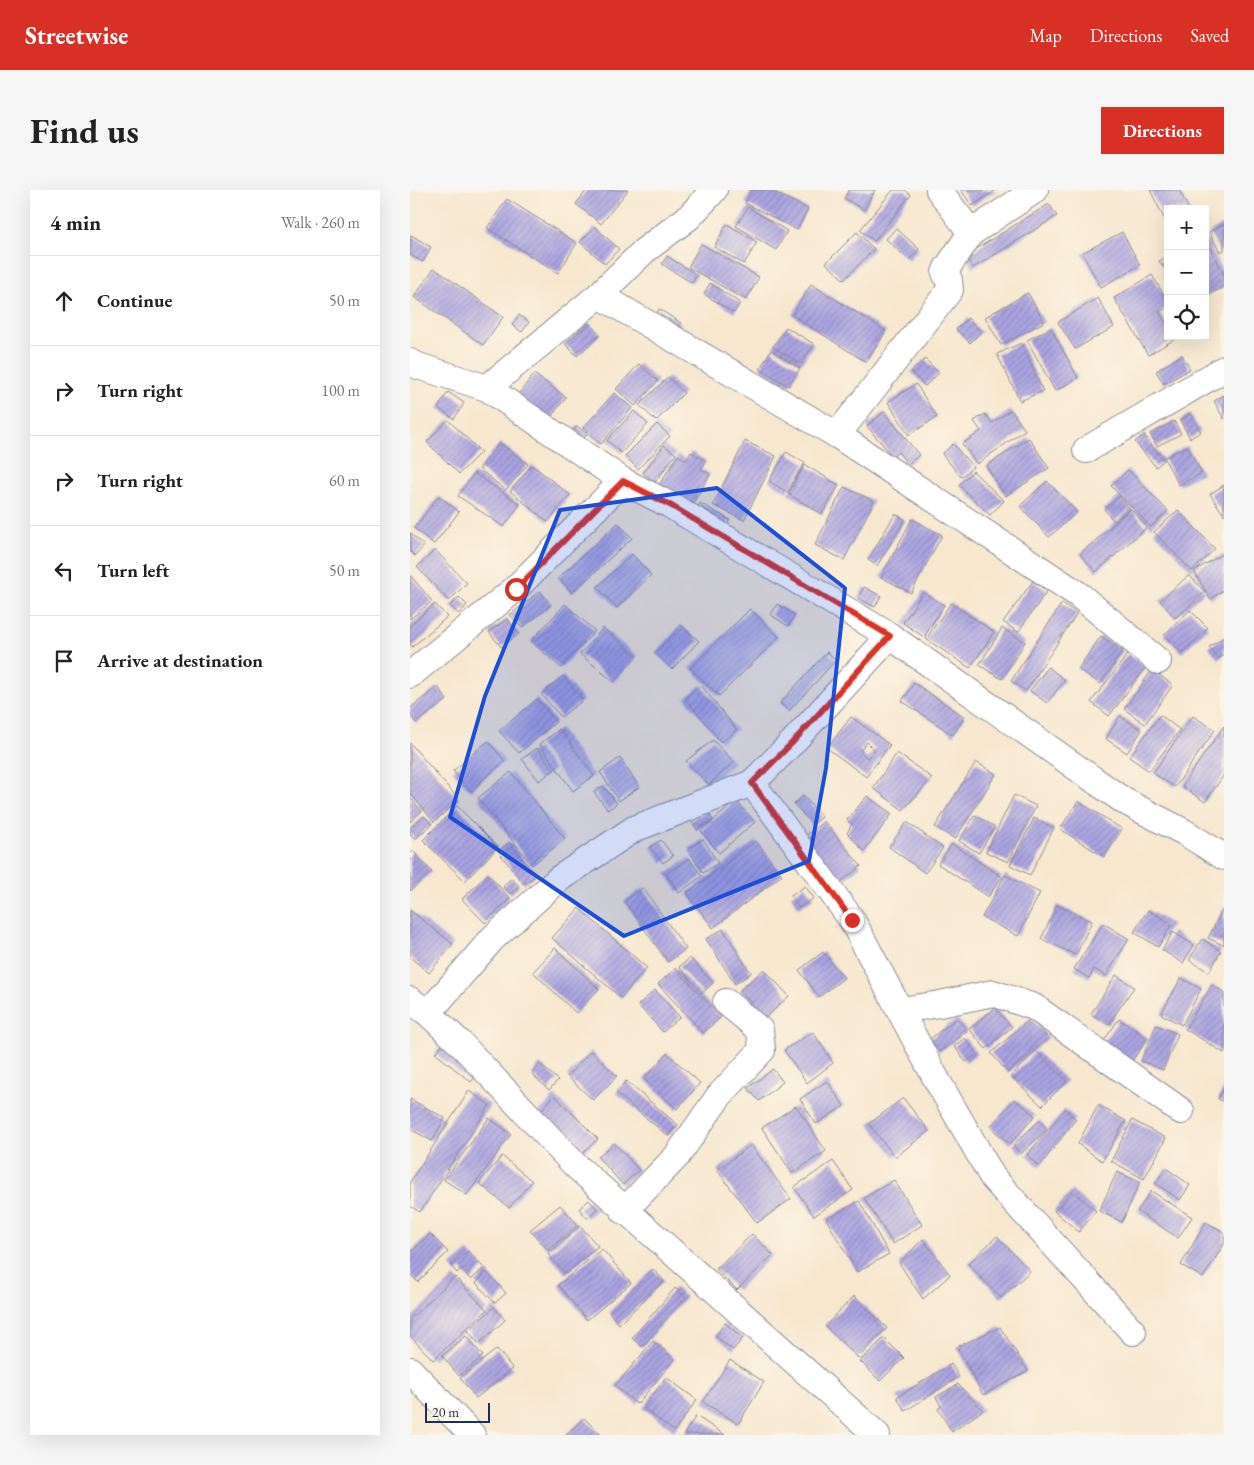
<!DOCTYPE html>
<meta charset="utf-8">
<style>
:root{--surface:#fff;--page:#f6f6f6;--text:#222;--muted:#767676;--line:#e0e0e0;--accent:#d93025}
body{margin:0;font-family:"EB Garamond",serif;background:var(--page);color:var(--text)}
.controls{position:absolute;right:15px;top:15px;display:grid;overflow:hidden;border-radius:0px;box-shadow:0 5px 20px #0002}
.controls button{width:45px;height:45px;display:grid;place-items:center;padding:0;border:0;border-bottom:1px solid var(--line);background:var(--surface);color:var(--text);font:25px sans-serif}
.scale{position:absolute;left:15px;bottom:12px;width:65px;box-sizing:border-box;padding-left:5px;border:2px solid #1b2f5e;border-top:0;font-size:14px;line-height:18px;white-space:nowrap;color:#1b2f5e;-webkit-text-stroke:4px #fcf5e5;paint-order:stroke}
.stop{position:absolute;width:15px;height:15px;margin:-11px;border:4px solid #d93025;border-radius:50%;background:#fff}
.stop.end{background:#d93025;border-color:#fff;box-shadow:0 1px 5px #0008}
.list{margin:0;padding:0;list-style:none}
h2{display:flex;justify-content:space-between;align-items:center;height:65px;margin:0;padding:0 20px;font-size:21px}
h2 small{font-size:16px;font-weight:400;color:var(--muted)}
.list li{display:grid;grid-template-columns:32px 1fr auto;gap:15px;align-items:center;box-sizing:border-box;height:90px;padding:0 20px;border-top:1px solid var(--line)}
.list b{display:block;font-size:19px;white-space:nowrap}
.list em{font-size:16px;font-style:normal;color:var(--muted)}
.icon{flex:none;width:28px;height:28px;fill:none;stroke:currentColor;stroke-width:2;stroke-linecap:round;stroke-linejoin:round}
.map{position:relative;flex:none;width:814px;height:1245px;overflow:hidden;border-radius:0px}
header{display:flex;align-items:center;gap:30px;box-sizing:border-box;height:70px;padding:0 25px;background:var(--accent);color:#fff}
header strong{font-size:24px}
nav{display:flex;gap:28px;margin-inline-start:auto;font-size:18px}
.intro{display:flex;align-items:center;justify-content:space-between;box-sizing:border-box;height:120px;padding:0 30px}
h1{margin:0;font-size:35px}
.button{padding:12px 22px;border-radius:0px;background:var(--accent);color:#fff;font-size:18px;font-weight:700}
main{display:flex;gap:30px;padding:0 30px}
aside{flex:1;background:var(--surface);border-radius:0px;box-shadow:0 5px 20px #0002}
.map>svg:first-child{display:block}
.building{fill:url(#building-hatch);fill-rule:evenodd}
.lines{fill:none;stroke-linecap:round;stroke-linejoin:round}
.minor-casing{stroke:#898b96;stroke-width:28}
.minor{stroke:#fff;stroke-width:26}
.route{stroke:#d93025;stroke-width:6}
.marked{fill:#1d4ed8;fill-opacity:0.2;stroke:#1d4ed8;stroke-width:4;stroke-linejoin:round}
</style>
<header>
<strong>Streetwise</strong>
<nav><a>Map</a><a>Directions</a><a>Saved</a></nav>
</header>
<div class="intro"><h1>Find us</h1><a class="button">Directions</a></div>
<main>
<aside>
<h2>4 min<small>Walk · 260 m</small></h2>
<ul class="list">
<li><svg class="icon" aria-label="ahead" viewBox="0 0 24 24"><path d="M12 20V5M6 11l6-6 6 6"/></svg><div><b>Continue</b></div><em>50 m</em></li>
<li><svg class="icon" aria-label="right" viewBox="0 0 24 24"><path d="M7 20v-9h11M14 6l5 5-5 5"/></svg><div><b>Turn right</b></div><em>100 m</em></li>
<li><svg class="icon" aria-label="right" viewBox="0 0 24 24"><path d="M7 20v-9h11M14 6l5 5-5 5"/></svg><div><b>Turn right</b></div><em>60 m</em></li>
<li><svg class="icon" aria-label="left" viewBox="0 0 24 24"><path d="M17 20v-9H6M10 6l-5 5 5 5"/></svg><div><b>Turn left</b></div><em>50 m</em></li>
<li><svg class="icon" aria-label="arrive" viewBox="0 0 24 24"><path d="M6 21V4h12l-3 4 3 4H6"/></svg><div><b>Arrive at destination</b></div></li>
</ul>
</aside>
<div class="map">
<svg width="814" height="1245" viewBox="0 0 814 1245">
<defs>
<pattern id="building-hatch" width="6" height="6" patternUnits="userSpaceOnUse" patternTransform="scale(1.25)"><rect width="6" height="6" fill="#aca4e2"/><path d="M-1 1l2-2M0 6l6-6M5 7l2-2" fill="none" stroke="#8b86ba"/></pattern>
</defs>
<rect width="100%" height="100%" fill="#fcf5e5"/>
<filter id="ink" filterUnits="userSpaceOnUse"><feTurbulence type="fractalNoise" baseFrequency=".02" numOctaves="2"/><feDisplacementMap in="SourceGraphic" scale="10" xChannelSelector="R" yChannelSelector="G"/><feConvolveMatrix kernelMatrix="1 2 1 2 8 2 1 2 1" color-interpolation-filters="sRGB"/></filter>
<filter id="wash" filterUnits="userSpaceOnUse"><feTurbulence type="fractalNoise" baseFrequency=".0096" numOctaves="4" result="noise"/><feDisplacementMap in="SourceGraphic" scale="20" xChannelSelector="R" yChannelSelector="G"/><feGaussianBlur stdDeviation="1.12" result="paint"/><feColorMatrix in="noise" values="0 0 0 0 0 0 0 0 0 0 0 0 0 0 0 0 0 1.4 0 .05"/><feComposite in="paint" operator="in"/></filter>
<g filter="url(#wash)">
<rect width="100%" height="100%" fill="#f7e7cf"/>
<g id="blocks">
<g class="building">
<path d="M177,0h41l-27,34 -25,-20z"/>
<path d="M342,0h18l38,19 -11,21 -52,-27z"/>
<path d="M439,0h26l-11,20 -20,-12z"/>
<path d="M483,0h12l6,5 -37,46 -14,-11z"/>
<path d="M551,0h35l-24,16z"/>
<path d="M740,0h29l10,19h-21v17z"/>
<path d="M97,9l70,44 -19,30 -71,-45z"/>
<path d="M639,14l8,12 -84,52 -8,-12z"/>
<path d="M338,17l39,24 -11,19 -40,-24z"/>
<path d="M317,34l30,18 -13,22 -30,-17z"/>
<path d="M814,34v26l-4,2 -11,-20z"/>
<path d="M185,37l24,22 -14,15 -25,-22z"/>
<path d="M486,38l23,21 -10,11 -23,-21z"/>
<path d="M447,42l17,17 -30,31 -18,-17z"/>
<path d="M712,42l18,33 -39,22 -19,-34z"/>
<path d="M1,45l20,12 -8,15 -13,-7z"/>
<path d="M795,46l19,39v12l-19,9z"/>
<path d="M291,54l58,33 -13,23 -58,-33z"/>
<path d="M257,66l30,19 -5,8 -30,-19z"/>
<path d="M758,66v13l-2,2 -7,-10z"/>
<path d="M24,78l69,49 -20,28 -69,-48z"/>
<path d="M742,85l16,27v5l-9,5 9,14v10h6l1,3 -27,16 -34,-57z"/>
<path d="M300,93l30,20 -6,10 -30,-19z"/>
<path d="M401,94l75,47 -20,31 -74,-47z"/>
<path d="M618,103l16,29 -43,23 -16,-28z"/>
<path d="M688,108l16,29 -39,22 -17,-27z"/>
<path d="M249,119l22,14 -5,8 -22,-13z"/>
<path d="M109,125l10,7 -7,10 -10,-7z"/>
<path d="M558,128l13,14 -11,11 -14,-14z"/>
<path d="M179,133l11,12 -23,21 -12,-12z"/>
<path d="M376,137l28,17 -13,20 -28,-17z"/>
<path d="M641,138l27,50 -23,13 -28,-51z"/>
<path d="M611,153l22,48 -23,10 -23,-47z"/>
<path d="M361,160l29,18 -11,18 -29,-17z"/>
<path d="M772,165l8,14 -26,15 -8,-13z"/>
<path d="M515,169l14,14 -14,13 -14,-14z"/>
<path d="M229,174l19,17 -23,25 -19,-17z"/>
<path d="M124,184l32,23 -17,23 -32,-24z"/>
<path d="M258,187l16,16 -28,28 -17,-16z"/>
<path d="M506,194l21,33 -28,18 -21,-33z"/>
<path d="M38,202l16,11 -10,16 -16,-11z"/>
<path d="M204,203l18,15 -31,36 -18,-16z"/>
<path d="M814,205v24l-10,-18z"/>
<path d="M601,220l14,20 -48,34 -15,-20 19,-13 -7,-10 11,-7 7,9z"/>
<path d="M224,221l14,13 -27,29 -14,-13z"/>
<path d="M474,222l35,43 -11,9 -10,-12 -5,5 -26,-31z"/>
<path d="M780,224l11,18 -11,6 -10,-18z"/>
<path d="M38,230l33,32 -22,22 -32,-32z"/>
<path d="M764,231l7,13 -24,12 -7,-12z"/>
<path d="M247,234l13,12 -32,33 -13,-13z"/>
<path d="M167,236l10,8 -7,9 -10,-7z"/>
<path d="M734,245l20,25 -8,7 -21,-25z"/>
<path d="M619,248l20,30 -43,28 -20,-30z"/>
<path d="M335,251l31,15 -32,64 -31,-15z"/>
<path d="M90,253l28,21 -22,26 -27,-21z"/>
<path d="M543,254l20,23 -12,10 -19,-23z"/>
<path d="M254,255l12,9 -21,28 -12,-9z"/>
<path d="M777,256l15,27 -23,12 -15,-27z"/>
<path d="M281,262l15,9 -5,8 9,5 -18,31 -33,-20 19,-30 8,5z"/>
<path d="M376,262l19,11 -18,29 -18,-11z"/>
<path d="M122,275l38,30 -22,27 -38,-31z"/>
<path d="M395,275l34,20 -17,29 -34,-20z"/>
<path d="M718,280l40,41 -17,16 -40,-41z"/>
<path d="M563,281l31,30 -14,14 -31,-30z"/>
<path d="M64,283l46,31 -16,23 -46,-31z"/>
<path d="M637,291l30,31 -28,25 -29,-31z"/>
<path d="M814,295v30l-14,-21z"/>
<path d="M434,297l30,14 -30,59 -29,-15z"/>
<path d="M29,306l20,16 -25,32 -20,-16z"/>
<path d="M710,306l10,13 -16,12 -10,-12z"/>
<path d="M290,313l30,17 -6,12 -31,-16z"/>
<path d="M721,319l16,18 -51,45 -16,-18z"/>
<path d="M768,320l37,39 -23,22 -38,-39z"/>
<path d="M485,324l10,6 -28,46 -9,-6z"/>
<path d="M502,329l30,16 -31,58 -30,-16z"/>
<path d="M208,333l14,15 -60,55 -14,-15z"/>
<path d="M0,343l14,13 -9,10 -5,-5z"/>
<path d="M25,360l32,33 -18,18 -32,-34z"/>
<path d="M814,363v37l-14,9 -16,-28z"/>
<path d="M222,364l19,21 -34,33 -20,-21z"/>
<path d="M0,385l22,26 -22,18z"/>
<path d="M779,385l16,17 -30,26 -15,-17z"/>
<path d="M623,391l14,10 -29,41 -15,-10z"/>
<path d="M454,397l17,9 -6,11 -17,-9z"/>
<path d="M130,401l11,14 -29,23 -12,-13z"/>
<path d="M513,402l21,13 -20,32 -21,-14z"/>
<path d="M49,407l8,8 -8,9 -9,-8z"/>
<path d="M541,413l43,29 -24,36 -44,-29z"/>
<path d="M652,413l15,10 -51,78 -15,-10z"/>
<path d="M25,414l12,13 -35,30 -2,-3v-19z"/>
<path d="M155,414l30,27 -34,37 -30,-27z"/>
<path d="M367,414l18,11 -7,11 -17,-11z"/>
<path d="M340,419l29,28 -60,59 -29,-28z"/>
<path d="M780,420l18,18 -26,25 -18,-18z"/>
<path d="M97,429l12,15 -18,13 -12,-15z"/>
<path d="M271,435l18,16 -27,28 -17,-16z"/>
<path d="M193,438l34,28 -23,26 -34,-28z"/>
<path d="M592,438l23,14 -23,37 -23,-14z"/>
<path d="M691,446l22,15 -23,33 -22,-15z"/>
<path d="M814,447v18l-6,4 -9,-12z"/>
<path d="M417,462l9,8 -47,51 -9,-8z"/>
<path d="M718,464l18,13 -37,49 -18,-14z"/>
<path d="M638,477l17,13 -18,23 -17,-12z"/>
<path d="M742,480l21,15 -28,39 -21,-15z"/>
<path d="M153,486l20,24 -22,17 -20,-23z"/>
<path d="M504,493l51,34 -12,18 -51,-34z"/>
<path d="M291,495l36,45 -16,12 -36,-44z"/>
<path d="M28,497l9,13 -31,23 -6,-8v-7z"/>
<path d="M127,509l19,23 -37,31 -20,-22z"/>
<path d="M750,525l20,15 -31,41 -20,-14z"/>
<path d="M710,526l22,14 -15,23 -21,-14z"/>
<path d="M783,526l22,14 -40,57 -22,-14z"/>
<path d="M441,527l39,28 -24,32 -39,-29zM457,552l8,8 -8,8 -7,-7z"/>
<path d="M814,536v49l-19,27 -23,-16z"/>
<path d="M150,539l34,47 -21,15 -34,-47z"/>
<path d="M303,550l21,22 -25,23 -23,-24z"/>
<path d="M78,551l17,20 -35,30 -17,-20z"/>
<path d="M0,553l49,57 -25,22 -24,-29z"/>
<path d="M127,558l17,22 -15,11 -17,-22z"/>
<path d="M487,563l35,25 -29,32 -30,-22z"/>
<path d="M210,568l19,29 -20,14 -19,-29z"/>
<path d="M566,572l20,12 -41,65 -20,-12z"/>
<path d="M101,582l54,67 -33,26 -54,-67z"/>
<path d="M193,596l14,17 -9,7 -14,-18z"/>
<path d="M604,605l22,11 -28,56 -22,-10z"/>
<path d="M393,606l19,21 -9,8 -19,-21z"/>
<path d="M457,606l25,18 -28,37 -17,-18 5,-9 -5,-4z"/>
<path d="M0,608l12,13 -12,11z"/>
<path d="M326,611l19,21 -36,31 -18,-22z"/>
<path d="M668,611l44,28 -18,28 -44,-28z"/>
<path d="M47,616l41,41 -33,34 -42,-41z"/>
<path d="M297,621l6,9 -16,10 -6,-9z"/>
<path d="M565,625l20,12 -16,26 -20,-12z"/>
<path d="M14,626l8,8 -17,15 -5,-5v-6z"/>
<path d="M624,628l20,10 -24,47 -20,-10z"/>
<path d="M414,631l37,45 -21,17 -37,-45z"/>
<path d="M497,632l36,26 -18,25 -36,-26z"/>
<path d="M293,649l15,24 -15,10 -15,-24z"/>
<path d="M251,650l12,16 -10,7 -13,-16z"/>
<path d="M346,651l26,34 -69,53 -26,-35z"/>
<path d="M99,652l27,33 -12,9 -26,-33z"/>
<path d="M542,654l50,33 -14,20 -50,-33z"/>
<path d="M3,661l19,21 -22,19v-37z"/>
<path d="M279,668l13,18 -23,17 -13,-19z"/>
<path d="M78,684l22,24 -25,25 -23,-24z"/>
<path d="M595,685l35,18 -22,43 -36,-19z"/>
<path d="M101,688l8,8 -8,8 -8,-7z"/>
<path d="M395,696l9,12 -15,10 -8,-12z"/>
<path d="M233,698l43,61 -18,13 -44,-61z"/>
<path d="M647,715l35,16 -16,34 -35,-16z"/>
<path d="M814,717v35l-1,3 -15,-7z"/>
<path d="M169,718l68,60 -26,30 -69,-60z"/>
<path d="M0,720l43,34 -24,29 -19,-16z"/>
<path d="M738,720l24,14 -14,23 -24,-15z"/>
<path d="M693,733l26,16 -23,37 -12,-7 -5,9 -15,-9z"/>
<path d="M313,739l28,44 -16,11 -29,-45z"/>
<path d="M763,742l21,13 -11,18 -21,-13z"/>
<path d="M792,749l19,12 -12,21 -20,-12z"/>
<path d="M145,758l44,41 -23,24 -43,-41z"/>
<path d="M413,762l21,26 -25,19 -20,-27z"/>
<path d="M280,768l23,25 -11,10 -23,-26z"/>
<path d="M266,778l45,49 -18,16 -45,-49z"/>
<path d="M354,779l25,27 -24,22 -25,-28z"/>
<path d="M706,785l18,12 -26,38 -17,-11z"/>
<path d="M771,788l20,11 -19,36 -21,-11z"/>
<path d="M802,795l12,7v61l-39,-24z"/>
<path d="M245,800l25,27 -17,15 -25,-27z"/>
<path d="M585,818l17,19 -26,22 -17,-20z"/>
<path d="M547,828l10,13 -27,21 -10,-13z"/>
<path d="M621,828l17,20 -40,35 -17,-20z"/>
<path d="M709,829l29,19 -18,26 -29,-19z"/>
<path d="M746,835l22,9 -15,36 -22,-9z"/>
<path d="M403,842l20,31 -26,20 -23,-33z"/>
<path d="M555,848l12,16 -11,8 -12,-16z"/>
<path d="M33,854l35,29 -7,9 -36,-29z"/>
<path d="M181,861l26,25 -24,24 -26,-24z"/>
<path d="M626,861l31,30 -25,25 -31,-30z"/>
<path d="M257,863l33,30 -23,26 -33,-30z"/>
<path d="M130,874l18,16 -9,10 -17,-16z"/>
<path d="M363,879l10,13 -24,19 -11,-13z"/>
<path d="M216,891l52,44 -10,11 -52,-43z"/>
<path d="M417,891l17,25 -28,18 -16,-25z"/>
<path d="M814,897v15l-6,-3z"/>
<path d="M59,901l21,14 -70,107 -10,-6v-24z"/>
<path d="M145,906l43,43 -19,18 -42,-43z"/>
<path d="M493,908l26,33 -34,26 -26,-33z"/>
<path d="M0,909l35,19 -13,23 -22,-12z"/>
<path d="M605,909l20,17 -25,28 -20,-17z"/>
<path d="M688,915l28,16 -24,40 -24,-17z"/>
<path d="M386,916l30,45 -34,22 -30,-45z"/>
<path d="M655,919l11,10 -37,48 -12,-12z"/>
<path d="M79,928l22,16 -44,61 -23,-15z"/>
<path d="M630,930l7,9 -26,25 -8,-9z"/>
<path d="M722,930l34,18 -22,41 -33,-18z"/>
<path d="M204,953l25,27 -16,15 -25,-28z"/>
<path d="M341,955l40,54 -34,24 -40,-53z"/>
<path d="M92,966l30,25 -23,27 -30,-25z"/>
<path d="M423,971l20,29 -39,26 -20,-29z"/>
<path d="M756,978l24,17 -10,15 -25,-17z"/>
<path d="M707,982l23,10 -18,40 -23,-11z"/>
<path d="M484,990l28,45 -29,19 -29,-46z"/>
<path d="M662,1001l24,20 -17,21 -25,-21z"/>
<path d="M741,1001l41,26 -14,21 -41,-27z"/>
<path d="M179,1010l8,9 -10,9 -8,-9z"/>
<path d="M449,1011l30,53 -32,18 -31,-53z"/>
<path d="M150,1015l18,20 -30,25 -18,-20z"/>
<path d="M796,1032l18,10v12l-21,34 -22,-13z"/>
<path d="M170,1036l18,20 -32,28 -18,-20z"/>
<path d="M20,1044l18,18 -30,30 -8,-8v-21z"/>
<path d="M342,1044l21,21 -36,35 -21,-21z"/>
<path d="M587,1046l33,35 -29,27 -33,-34z"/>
<path d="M513,1049l27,36 -27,24 -24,-36z"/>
<path d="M192,1059l29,34 -44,37 -29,-35z"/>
<path d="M58,1061l16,17 -13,12 -10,-11 -4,4 -6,-7z"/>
<path d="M243,1079l11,12 -45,43 -10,-12z"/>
<path d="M77,1082l19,21 -11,10 -19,-20z"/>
<path d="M45,1087l32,33 -54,50 -23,-24v-17z"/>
<path d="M265,1098l11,9 -44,50 -10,-9z"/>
<path d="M444,1106l33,32 -29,30 -33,-32z"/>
<path d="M84,1117l11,13 -26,24 -11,-13z"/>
<path d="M315,1133l18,15 -10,12 -18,-14z"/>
<path d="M590,1137l28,44 -45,24 -26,-48z"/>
<path d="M56,1146l17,20 -24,20 -17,-20z"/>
<path d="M474,1148l20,20 -24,23 -20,-20z"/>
<path d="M243,1151l22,18 -38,45 -22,-18z"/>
<path d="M87,1159l16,20 -37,29 -16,-20z"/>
<path d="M320,1170l34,22 -26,42 -35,-22z"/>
<path d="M541,1174l8,13 -54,34 -8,-14z"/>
<path d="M256,1187l31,23 -23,31 -31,-23z"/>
<path d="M548,1194l25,26 -31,22 -14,-23 3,-3 -5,-9z"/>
<path d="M286,1226l29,19 -41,-1z"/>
<path d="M174,1228l17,17h-35z"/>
</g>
</g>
</g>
<g filter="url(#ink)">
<use href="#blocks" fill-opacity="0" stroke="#898b96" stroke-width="1"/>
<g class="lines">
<g class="minor-casing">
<g id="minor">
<path d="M529,0l32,43"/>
<path d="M189,105l238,140 242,160 79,66"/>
<path d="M0,172l8,4 69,22 136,93"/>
<path d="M77,198l112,-93 45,-44 45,-34 25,-27"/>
<path d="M427,245l113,-145 -1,-10 -4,-7 2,-5 24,-35 64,-43"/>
<path d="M676,260l138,-81"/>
<path d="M0,485l105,-86 108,-108 47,24 220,131 234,165 60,31 40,25"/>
<path d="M342,593l100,137 82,155 59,103 140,154"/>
<path d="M0,810l18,13 33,31 114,121 302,270"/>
<path d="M491,820l39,-6 53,-11 41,14 147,104"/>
<path d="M18,823l65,-75 67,-60 74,-49 118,-46 39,-39 99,-108"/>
<path d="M214,1021l53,-55 42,-60 43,-46 -2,-20 -34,-28"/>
<path d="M0,1180l62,65"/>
</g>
</g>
<use href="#minor" class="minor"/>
</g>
</g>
<g class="lines" filter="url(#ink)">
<path class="route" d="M106,399l107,-108 47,24 220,131 -99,108 -39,39 100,137"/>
</g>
<path class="marked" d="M307,298l128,100 -19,180 -17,93 -185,75 -174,-119 35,-121 75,-186z"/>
</svg>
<div class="controls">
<button>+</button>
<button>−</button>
<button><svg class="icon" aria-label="locate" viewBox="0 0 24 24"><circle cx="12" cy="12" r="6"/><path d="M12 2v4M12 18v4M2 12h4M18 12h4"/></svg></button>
</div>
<div class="scale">20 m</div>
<div class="stop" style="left:106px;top:399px"></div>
<div class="stop end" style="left:442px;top:730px"></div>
</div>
</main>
